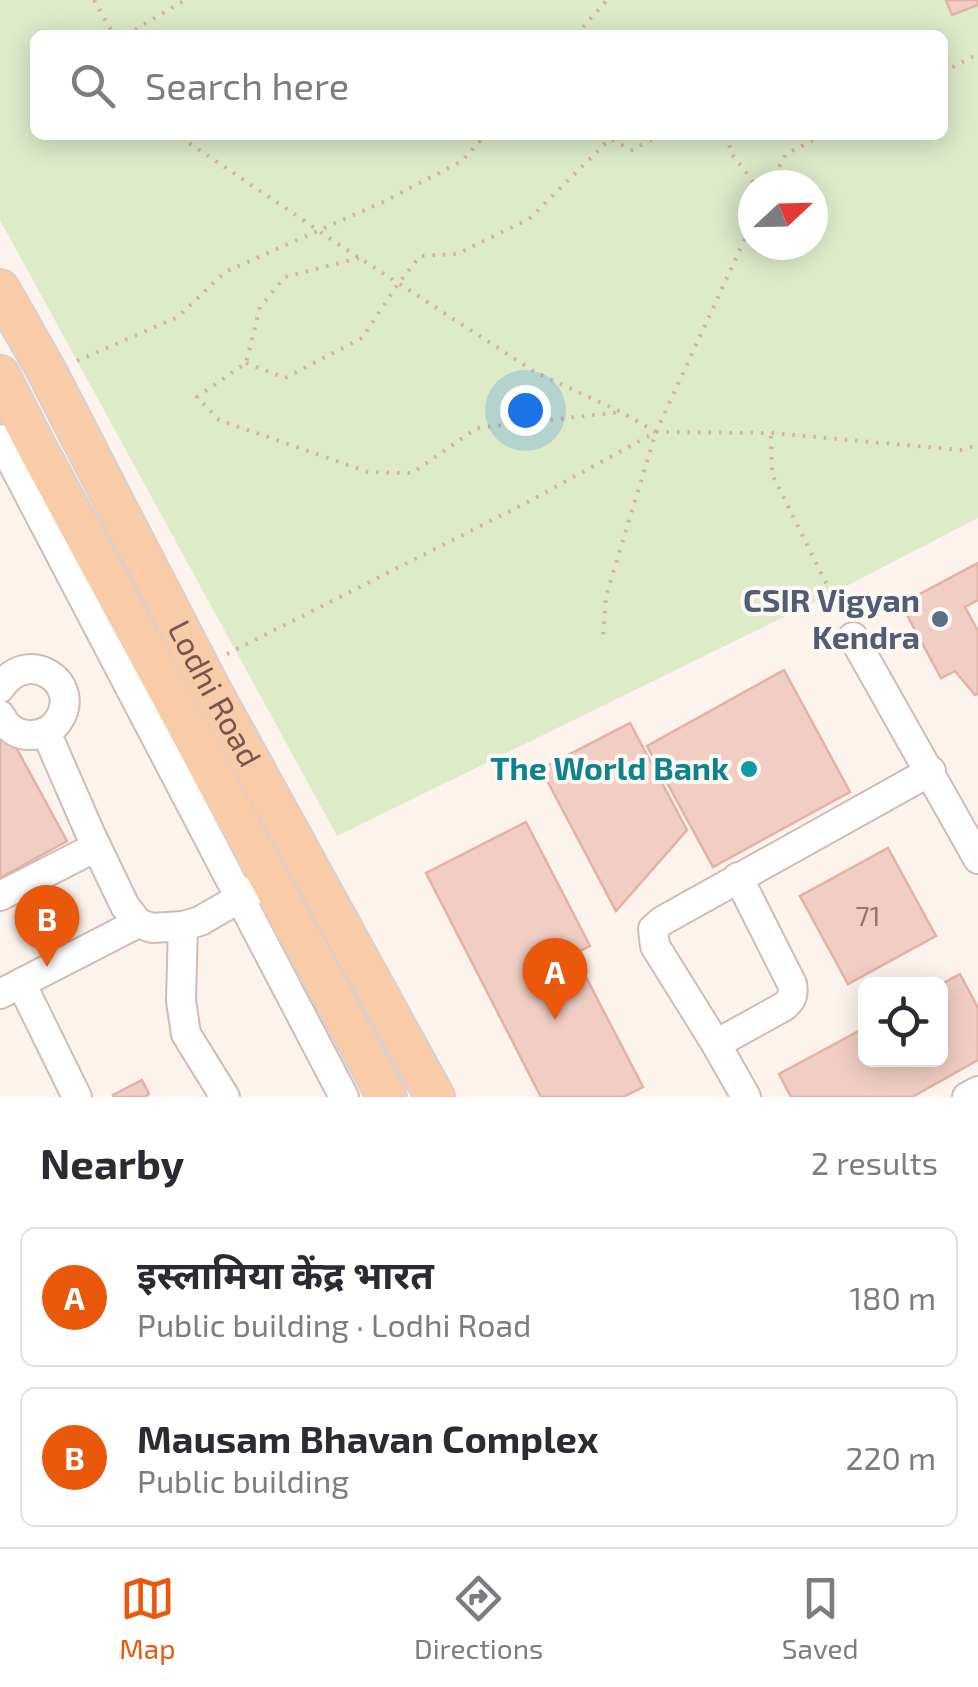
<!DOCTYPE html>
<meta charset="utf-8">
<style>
:root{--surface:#fff;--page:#f7f7f7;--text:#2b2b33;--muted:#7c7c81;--line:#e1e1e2;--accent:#ea580c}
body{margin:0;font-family:"Exo 2","Noto Sans Devanagari",sans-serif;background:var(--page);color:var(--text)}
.controls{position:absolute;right:30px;bottom:30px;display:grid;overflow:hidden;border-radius:15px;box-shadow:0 5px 25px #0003}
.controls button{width:90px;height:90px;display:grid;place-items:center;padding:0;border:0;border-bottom:2px solid var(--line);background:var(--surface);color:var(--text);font:50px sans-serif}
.compass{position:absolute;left:738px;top:170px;width:90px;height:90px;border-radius:50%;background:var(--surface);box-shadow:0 5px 25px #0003;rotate:68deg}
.you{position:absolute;left:525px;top:410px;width:35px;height:35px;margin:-25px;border:8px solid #fff;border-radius:50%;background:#1a73e8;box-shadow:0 0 0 15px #1a73e833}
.badge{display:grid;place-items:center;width:65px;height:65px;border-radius:50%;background:var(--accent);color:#fff;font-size:32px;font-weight:700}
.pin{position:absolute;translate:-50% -82px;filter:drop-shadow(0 2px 5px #0008)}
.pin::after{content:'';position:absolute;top:52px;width:35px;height:30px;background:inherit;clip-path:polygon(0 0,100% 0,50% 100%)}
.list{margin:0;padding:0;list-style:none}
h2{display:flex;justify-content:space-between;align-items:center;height:130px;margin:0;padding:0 40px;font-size:42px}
h2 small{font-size:32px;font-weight:400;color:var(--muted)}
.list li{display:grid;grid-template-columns:65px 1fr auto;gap:30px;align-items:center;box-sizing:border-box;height:140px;margin:0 20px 20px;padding:0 20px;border:2px solid var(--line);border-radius:15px}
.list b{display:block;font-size:38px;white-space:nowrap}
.list p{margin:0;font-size:32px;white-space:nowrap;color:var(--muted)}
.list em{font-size:32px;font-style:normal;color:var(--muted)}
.icon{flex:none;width:55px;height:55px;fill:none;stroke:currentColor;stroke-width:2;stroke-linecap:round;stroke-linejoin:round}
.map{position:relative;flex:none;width:978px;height:1097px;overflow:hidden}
.search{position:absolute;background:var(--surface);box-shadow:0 5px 25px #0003;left:30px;right:30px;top:30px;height:110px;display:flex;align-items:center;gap:25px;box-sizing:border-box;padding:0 35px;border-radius:15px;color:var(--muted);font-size:38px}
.sheet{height:450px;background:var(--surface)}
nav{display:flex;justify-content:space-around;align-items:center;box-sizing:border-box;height:140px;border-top:2px solid var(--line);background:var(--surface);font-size:28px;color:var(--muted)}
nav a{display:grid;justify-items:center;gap:5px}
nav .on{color:var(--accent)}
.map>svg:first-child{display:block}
.green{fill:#ddebc9;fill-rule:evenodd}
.building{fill:#f1cec3;stroke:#e4b1a4;stroke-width:2.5}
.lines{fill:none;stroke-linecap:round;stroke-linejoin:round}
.minor-casing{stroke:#d2bbb3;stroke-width:32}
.major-casing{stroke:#d9cfcd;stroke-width:42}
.path{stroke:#d7b0a6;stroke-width:4;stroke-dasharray:2.5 8;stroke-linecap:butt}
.minor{stroke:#fff;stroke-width:28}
.major{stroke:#f9cba6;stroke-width:38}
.path-bridge{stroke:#d7b0a6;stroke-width:4;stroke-dasharray:2.5 8;stroke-linecap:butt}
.service-dot{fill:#5c6f8a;stroke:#fff8f2;stroke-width:4}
.culture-dot{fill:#0f9aa8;stroke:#fff8f2;stroke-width:4}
.labels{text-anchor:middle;stroke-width:8;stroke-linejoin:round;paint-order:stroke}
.number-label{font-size:28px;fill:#96736b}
.service-label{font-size:32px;font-weight:bold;fill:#4e5e75;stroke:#fff8f2;text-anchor:end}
.street-label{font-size:32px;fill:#78554e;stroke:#fff8f2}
.culture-label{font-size:32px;font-weight:bold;fill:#0d838f;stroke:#fff8f2;text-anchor:end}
</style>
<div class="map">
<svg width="978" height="1097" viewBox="0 0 978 1097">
<rect width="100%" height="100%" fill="#fcf3ec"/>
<path class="green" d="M0,0h978v518l-147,76 -494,242 -337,-616zM35,35h908v100h-908zM753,185h60v60h-60z"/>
<g class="building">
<path d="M946,0h32v5l-26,10z"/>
<path d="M978,563v37l-13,7 13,24v63l-3,1 -20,-24 -14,7 -40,-74z"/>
<path d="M784,670l66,122 -137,75 -66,-121z"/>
<path d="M0,718l67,123 -67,37z"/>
<path d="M630,723l57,107 -71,81 -75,-142z"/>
<path d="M526,822l64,124 -16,8 69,133 -20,10h-82l-115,-224z"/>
<path d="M888,848l48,88 -88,48 -48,-88z"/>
<path d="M960,974l18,34v52l-66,37h-121l-12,-23 87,-47v33h74v-75z"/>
<path d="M142,1080l7,14 -4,3h-31l-1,-2z"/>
</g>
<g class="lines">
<g class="minor-casing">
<g id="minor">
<path d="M0,439c116,219 228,439 344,658"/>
<path d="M853,637l125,222"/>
<path d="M0,688c28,-43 84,-4 58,33 -6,9 -16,14 -27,14 -14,1 -25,-8 -31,-20"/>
<path d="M46,732l44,101 35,73 13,17 14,5 31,-2 17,-5 54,-31"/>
<path d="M0,896l96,-49"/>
<path d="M183,926l-2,75 5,33 39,63"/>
<path d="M21,983l56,114"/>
<path d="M0,994l138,-71"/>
<path d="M716,1044l67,-37c9,-7 11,-12 9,-23l-54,-107"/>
<path d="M746,1097l-30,-53 -61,-98 -2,-17 9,-8 269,-150"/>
<path d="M967,1097l11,-6"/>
</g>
</g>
<g class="major-casing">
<g id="major">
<path id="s1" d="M0,289l46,81 160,310 229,417"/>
<path d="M0,375l35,69 352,653"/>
</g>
</g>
<g class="path">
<path d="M94,0l20,35"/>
<path d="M126,35l59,-35"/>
<path d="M576,35l31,-35"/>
<path d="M943,72l35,-18"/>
<path d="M183,135l6,8 114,77"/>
<path d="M727,135l4,18 24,31 7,1"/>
<path d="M769,185l17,-31 37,-19"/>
<path d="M338,244l197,128 86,40 35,20 -50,164 -3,39"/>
<path d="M359,258l-74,19 -25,30 -14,56 -49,34 22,23 149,52 44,1 65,-45 144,-16"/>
<path d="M77,361l101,-44 47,-45 158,-70 79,-41 23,-26"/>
<path d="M246,363l39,15 77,-40 36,-54 22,-28 37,-2 72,-35 81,-80 22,11 28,-15"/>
<path d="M656,432l115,1 190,17 17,-5"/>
<path d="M771,436l1,38 70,141"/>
<path d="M227,654l297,-150 132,-72 97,-211"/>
</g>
<use href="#minor" class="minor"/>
<use href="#major" class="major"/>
<path class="path-bridge" d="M303,220l35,24"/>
</g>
<circle class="service-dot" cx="940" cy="619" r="10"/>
<circle class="culture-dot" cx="749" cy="769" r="10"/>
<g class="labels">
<g class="number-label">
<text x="868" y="926">71</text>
</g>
<g class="service-label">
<text x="920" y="612">CSIR Vigyan<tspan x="920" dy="37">Kendra</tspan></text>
</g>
<g class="street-label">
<text dy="11" stroke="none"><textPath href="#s1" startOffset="458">Lodhi Road</textPath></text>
</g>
<g class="culture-label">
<text x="729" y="780">The World Bank</text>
</g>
</g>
</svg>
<div class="controls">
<button><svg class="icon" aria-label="locate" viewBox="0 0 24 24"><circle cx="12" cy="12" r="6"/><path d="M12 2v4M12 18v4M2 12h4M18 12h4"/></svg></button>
</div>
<svg class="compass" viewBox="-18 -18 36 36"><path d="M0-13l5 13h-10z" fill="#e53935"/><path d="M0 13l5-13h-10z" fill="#7c7c81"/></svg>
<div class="you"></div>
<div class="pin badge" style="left:555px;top:1020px">A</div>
<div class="pin badge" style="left:47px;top:967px">B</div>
<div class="search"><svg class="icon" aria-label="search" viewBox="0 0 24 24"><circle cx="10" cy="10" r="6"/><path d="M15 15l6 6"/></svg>Search here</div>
</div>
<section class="sheet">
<h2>Nearby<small>2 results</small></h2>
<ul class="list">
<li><span class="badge">A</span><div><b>इस्लामिया केंद्र भारत</b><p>Public building · Lodhi Road</p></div><em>180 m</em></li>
<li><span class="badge">B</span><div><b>Mausam Bhavan Complex</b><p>Public building</p></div><em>220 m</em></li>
</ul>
</section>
<nav>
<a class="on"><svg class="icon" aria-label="map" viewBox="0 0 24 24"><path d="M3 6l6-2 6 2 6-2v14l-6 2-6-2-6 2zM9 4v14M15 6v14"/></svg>Map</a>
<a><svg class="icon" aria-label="directions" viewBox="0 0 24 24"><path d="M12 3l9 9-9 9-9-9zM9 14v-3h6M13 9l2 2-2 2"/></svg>Directions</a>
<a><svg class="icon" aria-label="saved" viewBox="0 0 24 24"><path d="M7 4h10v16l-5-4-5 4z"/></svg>Saved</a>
</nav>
